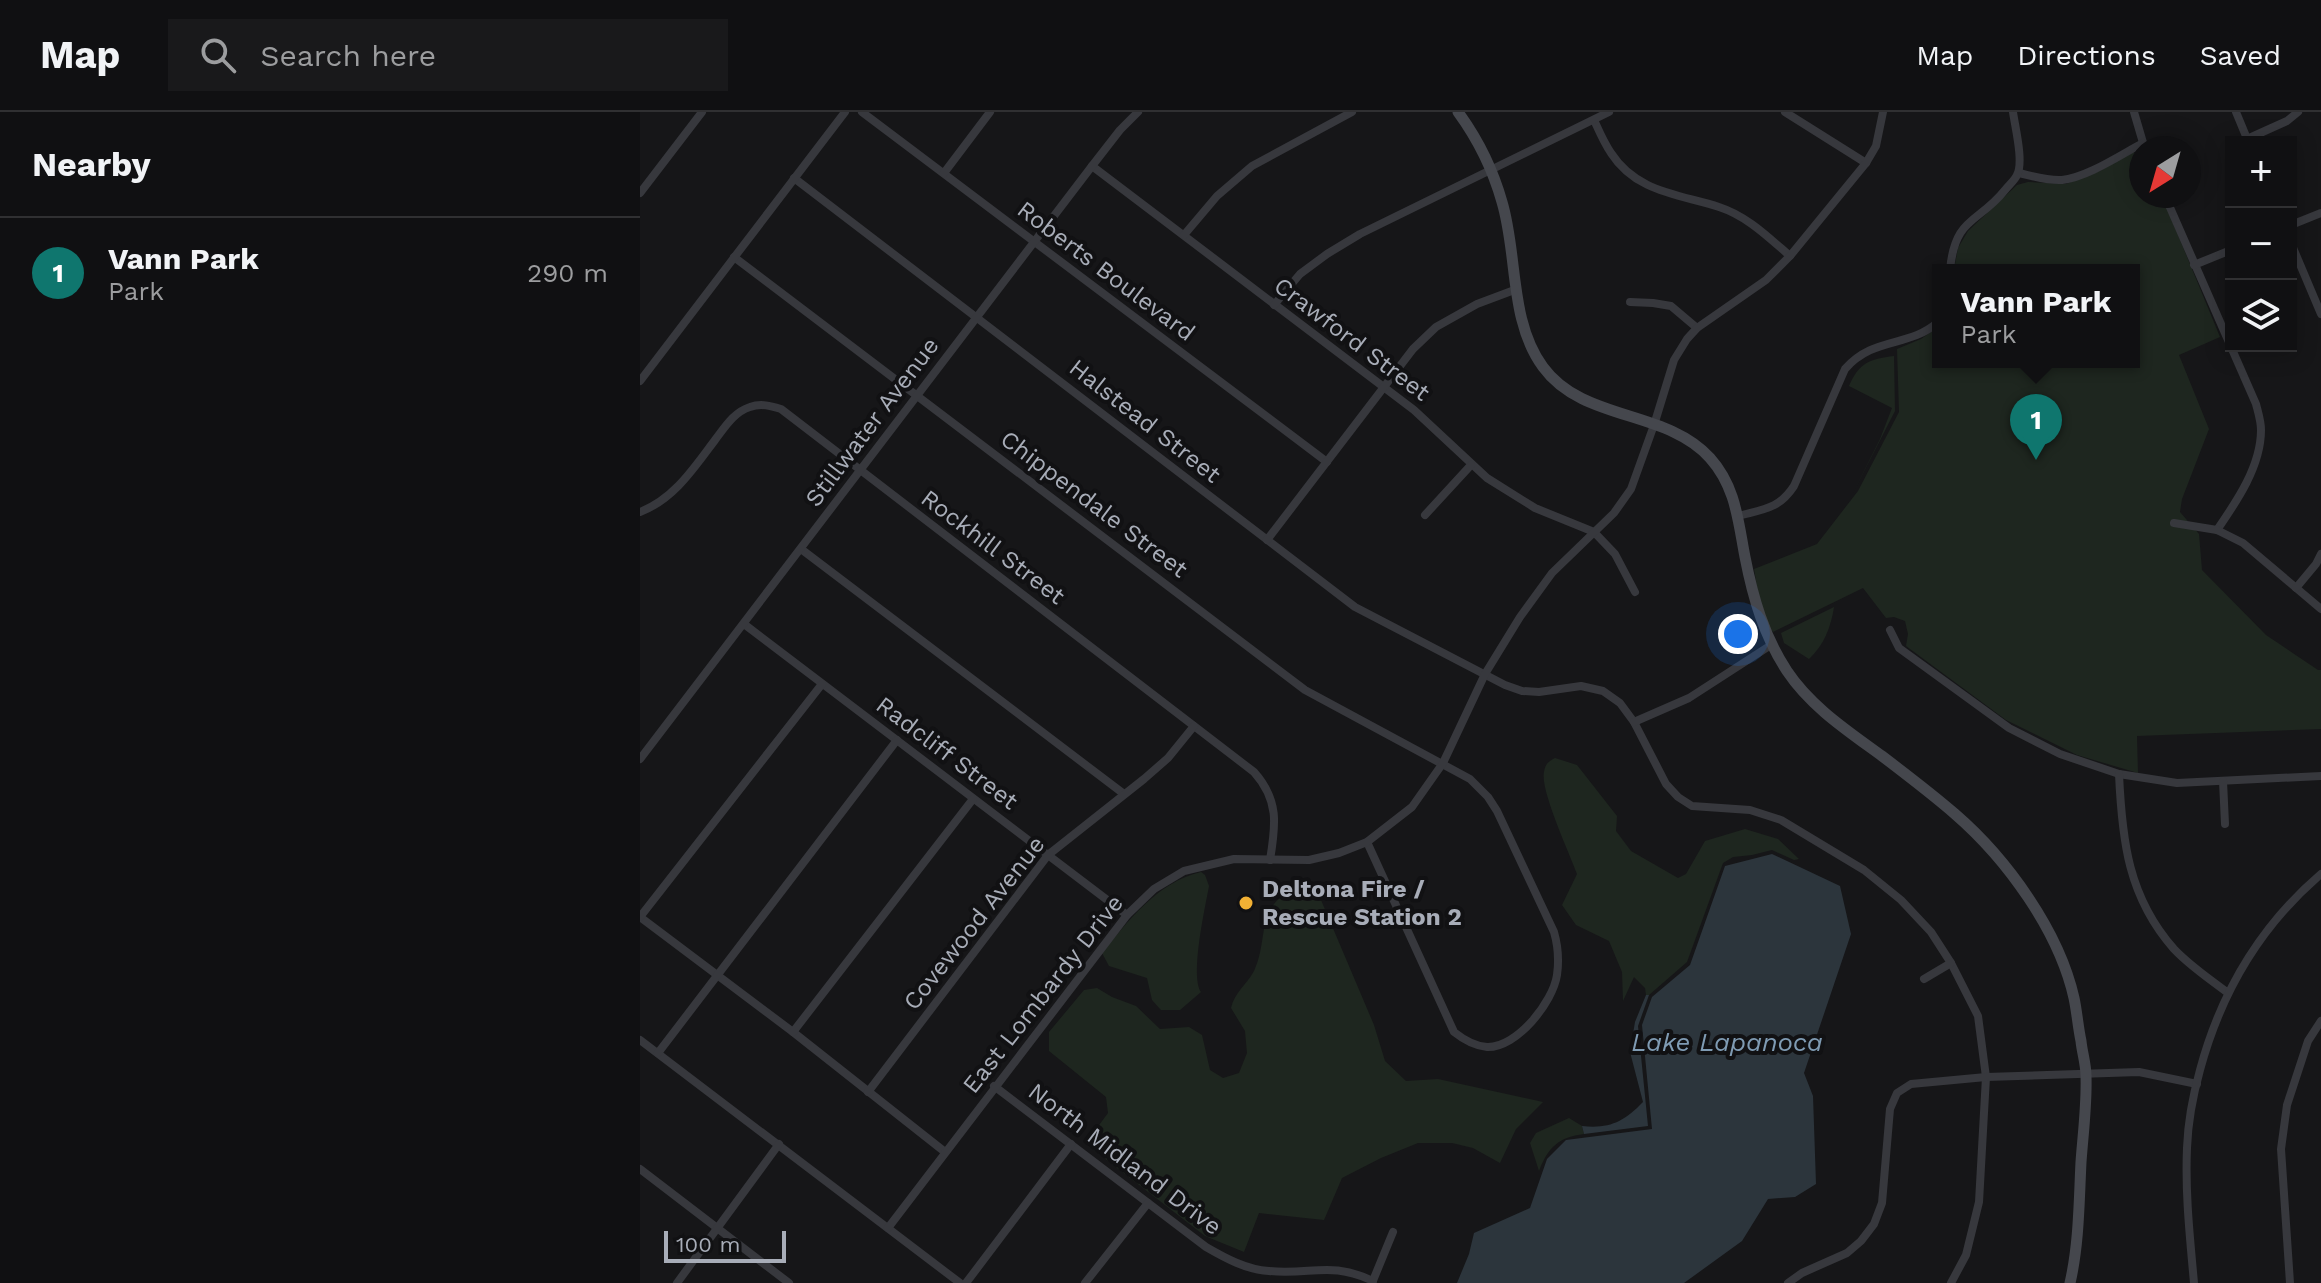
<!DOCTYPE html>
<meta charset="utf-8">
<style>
:root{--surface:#101012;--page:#19191b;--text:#f1f3f6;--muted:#9c9d9f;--line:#303032;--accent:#0f766e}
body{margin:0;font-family:"Work Sans",sans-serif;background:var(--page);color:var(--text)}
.controls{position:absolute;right:24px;top:24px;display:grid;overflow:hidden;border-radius:0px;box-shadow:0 4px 20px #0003}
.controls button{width:72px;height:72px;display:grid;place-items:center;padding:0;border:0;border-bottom:2px solid var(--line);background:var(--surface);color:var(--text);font:40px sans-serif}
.compass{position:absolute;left:1489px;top:24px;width:72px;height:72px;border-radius:50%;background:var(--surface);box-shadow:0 4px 20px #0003;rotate:217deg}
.scale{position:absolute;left:24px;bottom:20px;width:122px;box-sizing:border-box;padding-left:8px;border:4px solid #a8adb8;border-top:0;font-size:22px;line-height:28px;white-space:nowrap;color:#a8adb8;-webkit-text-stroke:6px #111113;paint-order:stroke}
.you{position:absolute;left:1098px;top:522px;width:28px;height:28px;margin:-20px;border:6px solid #fff;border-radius:50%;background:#1a73e8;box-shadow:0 0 0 12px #1a73e833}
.badge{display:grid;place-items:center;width:52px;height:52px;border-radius:50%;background:var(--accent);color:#fff;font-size:26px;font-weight:700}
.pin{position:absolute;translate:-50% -66px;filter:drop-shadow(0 2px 4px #0008)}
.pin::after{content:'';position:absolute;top:42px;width:28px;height:24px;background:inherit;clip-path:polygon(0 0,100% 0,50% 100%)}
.popup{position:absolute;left:1292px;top:152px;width:208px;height:104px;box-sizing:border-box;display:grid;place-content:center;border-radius:0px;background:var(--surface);filter:drop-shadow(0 2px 6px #0005);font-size:26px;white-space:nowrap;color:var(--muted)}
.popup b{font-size:30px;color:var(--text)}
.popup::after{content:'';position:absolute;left:50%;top:100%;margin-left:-16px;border:16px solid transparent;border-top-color:var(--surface)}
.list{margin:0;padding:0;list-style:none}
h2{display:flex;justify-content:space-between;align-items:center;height:104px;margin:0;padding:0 32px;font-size:34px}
h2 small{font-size:26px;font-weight:400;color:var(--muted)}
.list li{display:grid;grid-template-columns:52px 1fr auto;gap:24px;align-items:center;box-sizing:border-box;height:112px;padding:0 32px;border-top:2px solid var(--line)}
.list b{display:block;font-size:30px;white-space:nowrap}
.list p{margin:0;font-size:26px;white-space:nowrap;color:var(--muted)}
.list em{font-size:26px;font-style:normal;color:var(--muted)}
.icon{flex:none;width:44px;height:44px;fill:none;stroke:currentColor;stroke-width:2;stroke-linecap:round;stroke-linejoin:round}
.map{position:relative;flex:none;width:1681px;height:1171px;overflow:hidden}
header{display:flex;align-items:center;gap:48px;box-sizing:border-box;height:112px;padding:0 40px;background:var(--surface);border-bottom:2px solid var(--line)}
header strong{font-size:38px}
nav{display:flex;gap:44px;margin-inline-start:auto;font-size:28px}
.search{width:560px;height:72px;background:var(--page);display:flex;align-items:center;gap:20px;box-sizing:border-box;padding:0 28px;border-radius:0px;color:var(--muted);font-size:30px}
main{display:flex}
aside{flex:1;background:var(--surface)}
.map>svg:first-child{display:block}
.green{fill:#1e261f}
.water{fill:#2c353c}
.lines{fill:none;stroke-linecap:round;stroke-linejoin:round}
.street{stroke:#37383d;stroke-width:8}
.secondary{stroke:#45474d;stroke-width:11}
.poi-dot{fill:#f2b134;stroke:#111113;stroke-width:3}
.labels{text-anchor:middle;stroke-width:8;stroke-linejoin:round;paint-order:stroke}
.street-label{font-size:24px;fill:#a8adb8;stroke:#111113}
.poi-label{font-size:24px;font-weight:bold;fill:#a8adb8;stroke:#111113;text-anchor:start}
.water-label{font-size:26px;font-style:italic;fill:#7f9bb3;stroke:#111113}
</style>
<header>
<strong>Map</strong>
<div class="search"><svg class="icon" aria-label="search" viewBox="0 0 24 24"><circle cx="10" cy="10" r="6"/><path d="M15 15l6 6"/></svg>Search here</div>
<nav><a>Map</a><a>Directions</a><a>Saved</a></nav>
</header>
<main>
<aside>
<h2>Nearby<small></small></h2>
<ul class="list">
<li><span class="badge">1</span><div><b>Vann Park</b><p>Park</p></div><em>290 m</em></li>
</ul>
</aside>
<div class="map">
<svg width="1681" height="1171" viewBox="0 0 1681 1171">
<rect width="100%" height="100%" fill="#161618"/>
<g class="green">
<path d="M1488,40l13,2v42h21l58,141 -41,18 30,74 -27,70 -2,13 19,22 3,36 64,65 52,35h3v59l-184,7 1,37 -61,-18 -71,-35 -100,-74 2,-12 -3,-13 -11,-4 -8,1 -23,-30 -90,44c-14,-16 -15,-42 -19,-63l63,-25 41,-53 41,-79 -2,-63 24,-10 17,-12v35h196v-92h-180l4,-22 10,-17 49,-46 11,-3 38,2 36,-14z"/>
<path d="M1254,244l1,55 -42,82 27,-54 12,-31 -43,-22c10,-23 20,-27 45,-30z"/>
<path d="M1194,495c-3,20 -10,38 -25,52l-25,-16 -3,-10z"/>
<path d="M915,646l22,7 40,51 -1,15 15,20 47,27 8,-4 19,-33 40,-12 33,10 21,20 -5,1 -22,-10 -20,5 -19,2 -10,6 -36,99 -38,33h-3l-1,-7 -11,-11 -11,24 -1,-29 -13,-31 -33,-16 -14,-20 15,-31c-8,-22 -37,-84 -33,-102 1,-8 5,-11 11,-14z"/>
<path d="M561,760l4,3 4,11c-4,22 -19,89 -8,106l-21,18h-19l-9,-10 -5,-22 -38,-12 -7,-13c27,-33 56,-71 99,-81z"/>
<path d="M652,778h16l13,10 53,125 11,36 21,20 32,-2 105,23 -27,27 -16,34 -27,-15 -21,-5h-34l-37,15 -39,20 -18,42 -65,-7 -15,39 -39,-16 -115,-89 1,-11 17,-23 -2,-16 -57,-46v-19l35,-42 13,-2 15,9 24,9 24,23 29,-2 13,8 8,35 13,8 16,-5 8,-20 -2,-22 -14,-23c3,-15 16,-24 23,-37 15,-32 1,-62 38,-81z"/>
<path d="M929,1006l13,8 2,8c-25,3 -36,13 -45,37l-9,-28 6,-10z"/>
</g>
<g class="water">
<path d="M1132,742l68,32 11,48 -47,139 9,23 3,88 -21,13 -27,2 -26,42 -58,42h-227l12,-29 5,-21 56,-25 17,-49 19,-19 86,-11 -10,-104 10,-28 38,-32 35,-99z"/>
<path d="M1006,883h3l-11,31 10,100 -64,8 -2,-8c27,3 42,-4 61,-24l-13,-50 5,-30z"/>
</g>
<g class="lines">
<g class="street">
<path d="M222,0l465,350"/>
<path d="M1145,0l81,51"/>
<path d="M1494,0l10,34"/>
<path d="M1596,0l12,29"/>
<path d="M954,8c5,11 10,23 17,33 25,39 67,41 108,54 28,9 49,30 71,49"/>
<path d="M1607,27l40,-18 11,-9"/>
<path d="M452,54l322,244 73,68 48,30 59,24 21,22 20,38"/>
<path d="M304,61l46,-61"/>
<path d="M1379,61c13,3 29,8 43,7 26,-3 58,-25 81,-37"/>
<path d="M154,66l561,429 150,78 17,6 17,1 42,-6 22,5 17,12 14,19 32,62 12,13 14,9 58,4 31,10 83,50 37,30 30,32 20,31 27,53 8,61 -7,125 -13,53 -15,28"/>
<path d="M0,81l62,-81"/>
<path d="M1525,84l91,208c2,8 5,17 5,26 0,36 -24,71 -44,100"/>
<path d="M1651,113l30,-12"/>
<path d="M544,123l33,-39 35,-30 100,-54"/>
<path d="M1651,131l30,71"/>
<path d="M94,145l571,433 165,89 18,18 9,14 57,121c4,14 5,29 3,43 -4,27 -40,73 -70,72 -13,-1 -23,-7 -33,-15l-87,-190"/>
<path d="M1554,153l37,-15"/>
<path d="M1310,158c5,-54 28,-46 55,-80 4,-5 10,-10 12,-15 7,-13 -2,-48 -4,-63"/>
<path d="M990,190l23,1 18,3 26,22"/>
<path d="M634,193l26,-31 27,-20 33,-20 249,-122"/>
<path d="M0,269l205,-269"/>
<path d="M0,400c34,-13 54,-44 75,-72 10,-13 19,-28 35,-33 11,-4 21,-1 31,2l473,363c25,28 22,52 16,88"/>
<path d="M785,403l46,-50"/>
<path d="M1098,404c26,-7 41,-7 56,-30l51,-117c29,-33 64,-21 93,-47"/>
<path d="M1534,411l43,7 26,13 78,66"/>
<path d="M627,428l146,-191 23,-22 41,-23 40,-15"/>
<path d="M161,437l323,245"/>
<path d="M1656,476l20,-24 5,-10"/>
<path d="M104,512l383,291"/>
<path d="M1250,518l9,18 110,80 51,26 59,20 58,9 144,-7"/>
<path d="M994,610l55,-24 82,-53"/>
<path d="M0,647l452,-593 28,-36 18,-18"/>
<path d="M1479,662c3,66 9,123 55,175 15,16 35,30 53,43"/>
<path d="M1583,669l2,43"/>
<path d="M0,805l153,115 152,120"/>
<path d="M0,805l182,-233"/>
<path d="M1284,867l27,-16"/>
<path d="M153,920l180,-233"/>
<path d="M0,928l320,243"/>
<path d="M18,941l239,-313"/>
<path d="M354,974l212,161c19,11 41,23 63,24 43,4 62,-10 104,10"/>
<path d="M228,980l180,-237 96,-76 24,-21 26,-32"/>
<path d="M0,1057l149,114"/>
<path d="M248,1116l239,-313 27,-26 30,-18 50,-12 75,1 30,-7 28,-11 45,-35 31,-44 42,-89 35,-57 32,-44 62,-60 17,-24 23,-64 20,-65 13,-21 10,-11 69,-48 24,-24 76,-93 10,-17 7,-34"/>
<path d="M37,1171l102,-139"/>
<path d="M326,1171l105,-139"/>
<path d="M445,1171l63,-80"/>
<path d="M732,1171l21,-51"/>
<path d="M1148,1171l14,-10 45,-20 14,-12 13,-17 8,-21 8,-94 7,-16 14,-9 75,-7 153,-5 58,12"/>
<path d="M1554,1171c-4,-45 -9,-90 -7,-135 1,-27 6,-53 13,-78 21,-78 59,-143 121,-196"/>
<path d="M1650,1171l-9,-134 6,-44 21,-64 13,-20"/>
</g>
<path class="secondary" d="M818,0c19,26 35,58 44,90 16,53 7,119 41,165 40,55 123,42 167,91 26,29 28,63 35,99 8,41 19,79 42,114 24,36 61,60 95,85 25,19 50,38 73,58 52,45 104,117 119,184 3,14 4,29 7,43 1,11 5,23 5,35 1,28 -3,58 -5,86 -2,40 -2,82 -11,121"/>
</g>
<circle class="poi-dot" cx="606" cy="791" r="8"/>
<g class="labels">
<g class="street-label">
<text transform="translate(466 159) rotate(37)" y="8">Roberts Boulevard</text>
<text transform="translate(712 227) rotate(37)" y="8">Crawford Street</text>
<text transform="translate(505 309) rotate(38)" y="8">Halstead Street</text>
<text transform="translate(232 310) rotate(-53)" y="8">Stillwater Avenue</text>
<text transform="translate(454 392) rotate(37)" y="8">Chippendale Street</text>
<text transform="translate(353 435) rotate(37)" y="8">Rockhill Street</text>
<text transform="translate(307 641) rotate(37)" y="8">Radcliff Street</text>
<text transform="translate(334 811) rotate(-52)" y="8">Covewood Avenue</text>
<text transform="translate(403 882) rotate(-52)" y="8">East Lombardy Drive</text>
<text transform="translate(485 1047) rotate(37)" y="8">North Midland Drive</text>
</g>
<g class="poi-label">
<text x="622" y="785">Deltona Fire /<tspan x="622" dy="28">Rescue Station 2</tspan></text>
</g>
<g class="water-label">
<text x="1087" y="939">Lake Lapanoca</text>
</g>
</g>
</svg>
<div class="controls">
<button>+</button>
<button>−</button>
<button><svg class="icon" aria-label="layers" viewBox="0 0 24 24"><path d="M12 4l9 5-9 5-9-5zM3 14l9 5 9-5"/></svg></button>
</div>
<svg class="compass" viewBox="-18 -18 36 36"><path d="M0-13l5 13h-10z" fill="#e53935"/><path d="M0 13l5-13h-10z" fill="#9c9d9f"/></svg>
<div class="scale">100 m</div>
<div class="you"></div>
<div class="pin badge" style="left:1396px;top:348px">1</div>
<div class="popup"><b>Vann Park</b>Park</div>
</div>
</main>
